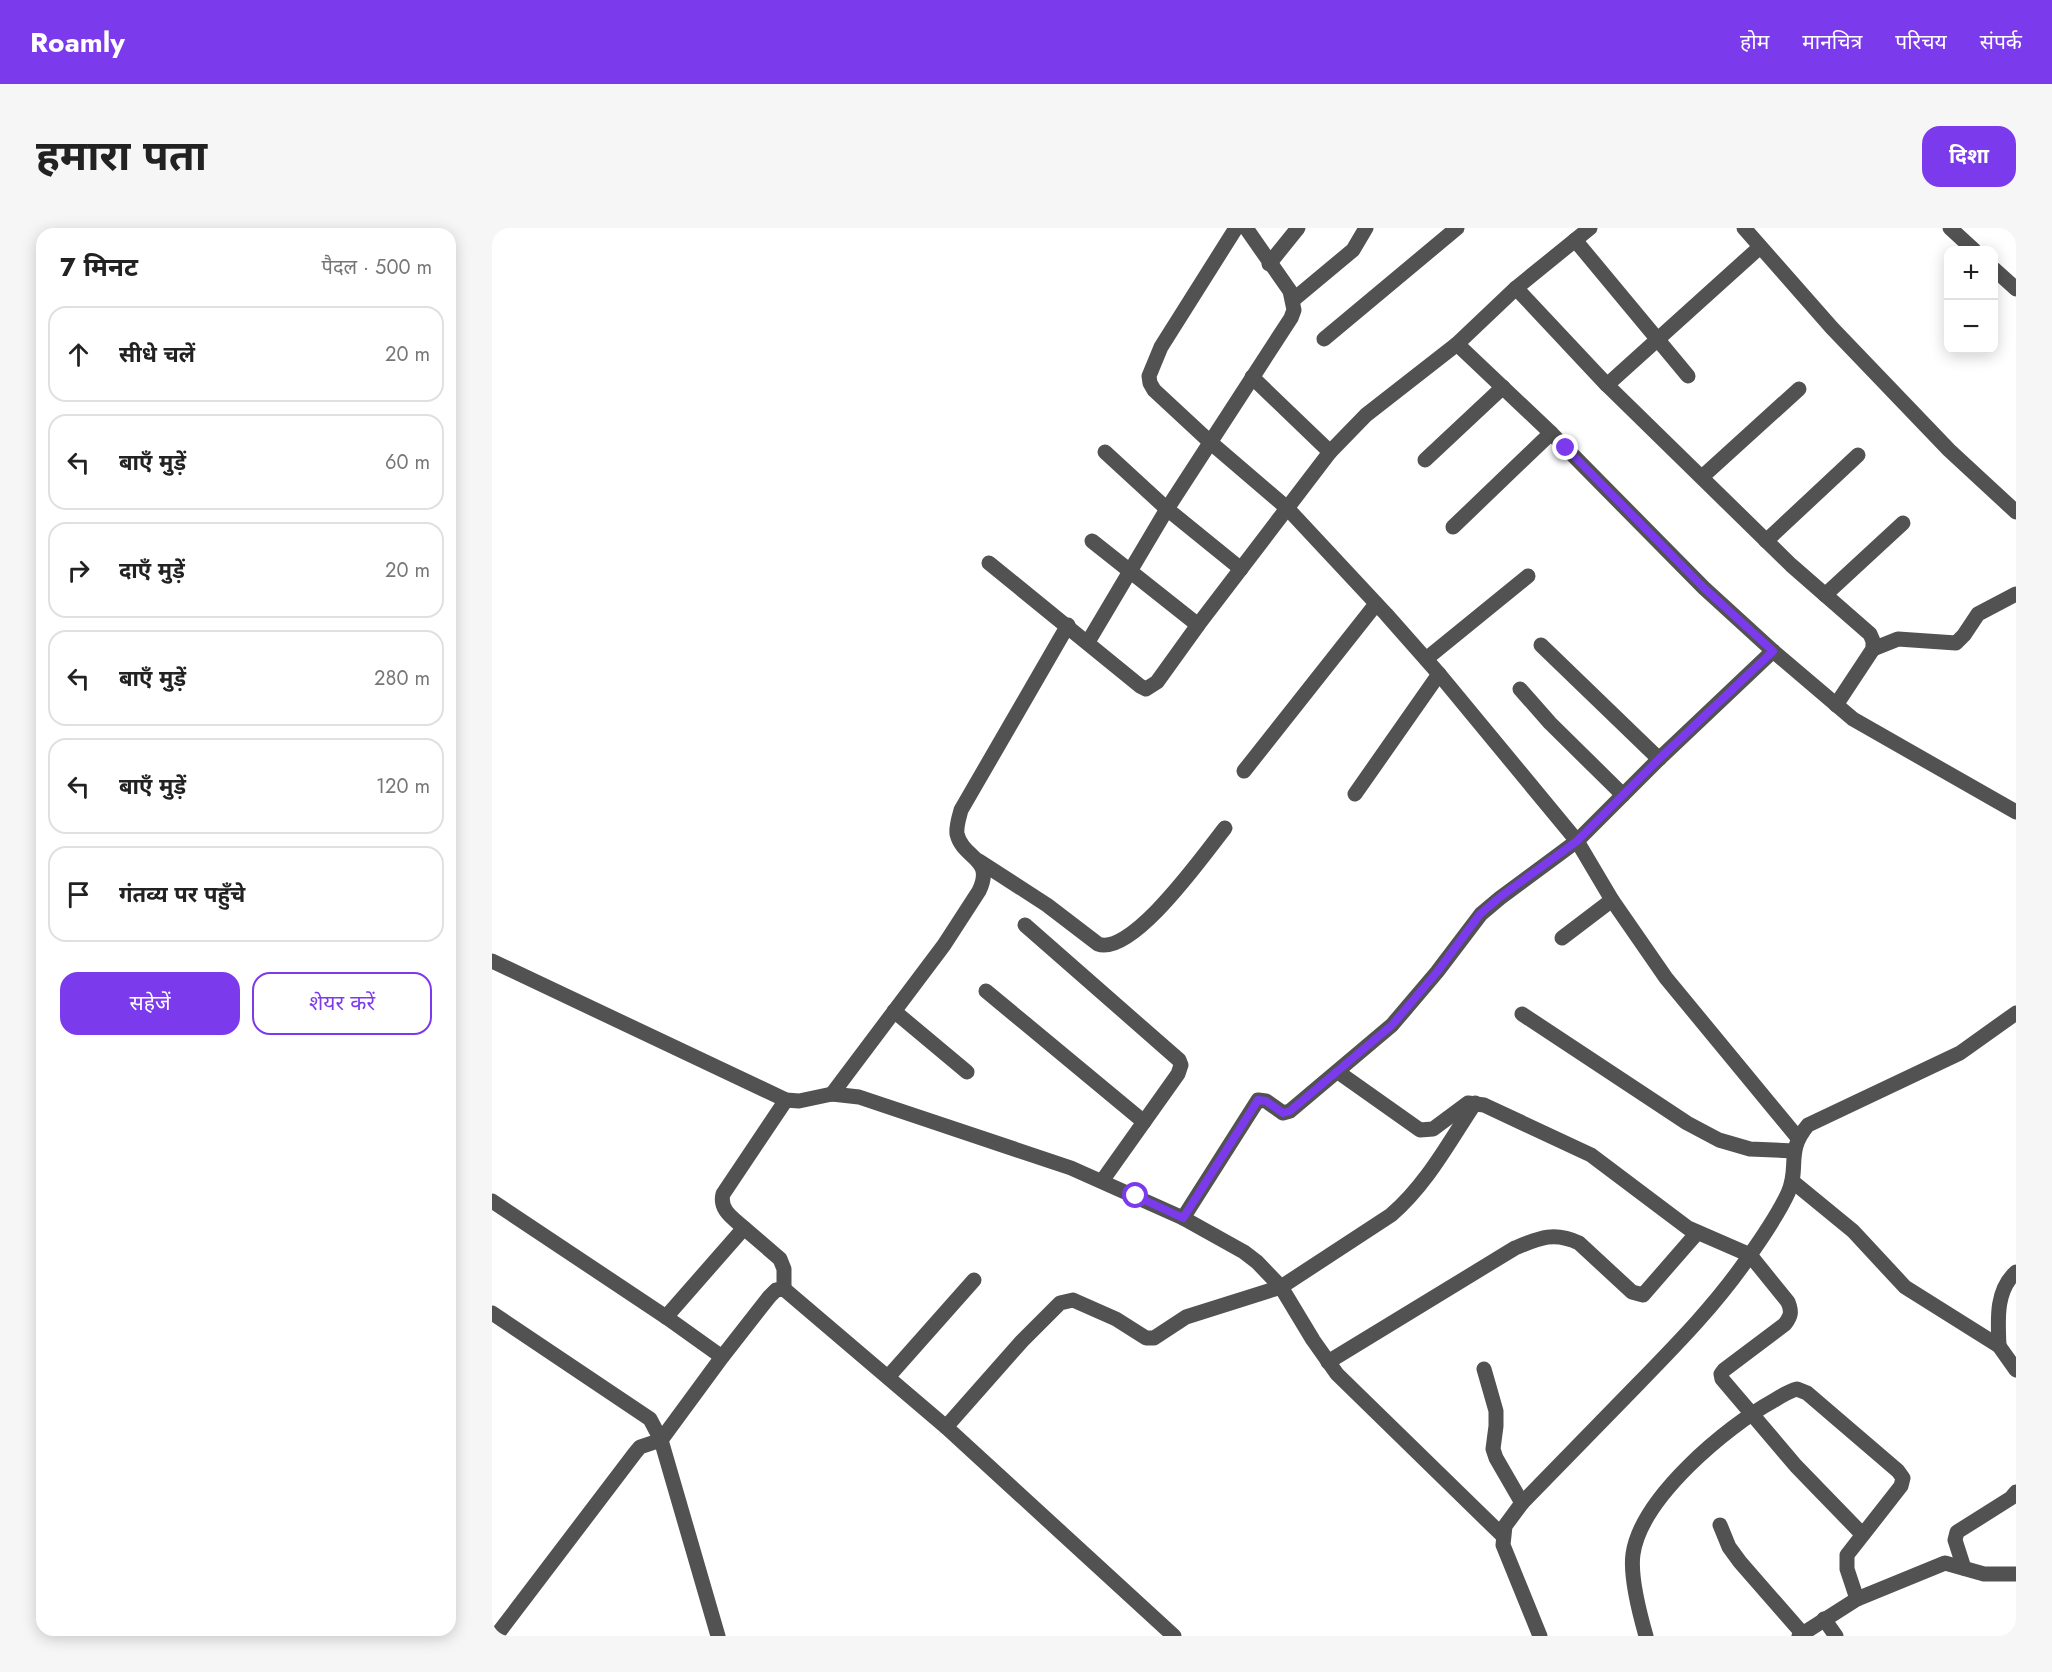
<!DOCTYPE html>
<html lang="hi">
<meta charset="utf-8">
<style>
:root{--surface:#fff;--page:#f6f6f6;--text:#222;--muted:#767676;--line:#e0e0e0;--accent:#7c3aed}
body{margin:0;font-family:Jost,"Noto Sans Devanagari",sans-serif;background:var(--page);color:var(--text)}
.controls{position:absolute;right:18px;top:18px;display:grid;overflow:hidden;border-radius:12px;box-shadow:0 3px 15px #0003}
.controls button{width:54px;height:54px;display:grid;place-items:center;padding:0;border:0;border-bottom:2px solid var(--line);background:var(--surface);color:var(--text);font:30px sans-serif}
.stop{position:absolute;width:18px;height:18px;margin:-14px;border:4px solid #7c3aed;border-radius:50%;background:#fff}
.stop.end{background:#7c3aed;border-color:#fff;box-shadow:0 2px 6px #0008}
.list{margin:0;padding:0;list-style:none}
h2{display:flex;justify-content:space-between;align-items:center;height:78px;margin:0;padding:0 24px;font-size:26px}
h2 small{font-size:20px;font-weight:400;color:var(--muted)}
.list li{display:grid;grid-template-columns:39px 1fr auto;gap:18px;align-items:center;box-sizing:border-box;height:96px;margin:0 12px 12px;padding:0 12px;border:2px solid var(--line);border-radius:18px}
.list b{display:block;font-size:22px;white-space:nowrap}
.list em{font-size:20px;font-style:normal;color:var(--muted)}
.actions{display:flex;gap:12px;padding:18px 24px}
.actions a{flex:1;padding:14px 0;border:2px solid var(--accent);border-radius:18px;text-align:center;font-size:21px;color:var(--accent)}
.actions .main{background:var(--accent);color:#fff}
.icon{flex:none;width:33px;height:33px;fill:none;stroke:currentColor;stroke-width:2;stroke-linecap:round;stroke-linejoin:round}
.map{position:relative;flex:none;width:1524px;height:1408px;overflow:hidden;border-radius:18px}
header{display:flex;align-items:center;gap:36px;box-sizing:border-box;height:84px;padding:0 30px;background:var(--accent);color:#fff}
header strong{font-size:28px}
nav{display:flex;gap:33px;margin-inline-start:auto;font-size:21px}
.intro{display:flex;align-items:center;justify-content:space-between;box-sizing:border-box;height:144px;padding:0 36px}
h1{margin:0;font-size:42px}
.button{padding:15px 27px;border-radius:18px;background:var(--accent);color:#fff;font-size:21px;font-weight:700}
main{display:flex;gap:36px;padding:0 36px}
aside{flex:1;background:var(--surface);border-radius:18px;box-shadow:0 3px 15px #0003}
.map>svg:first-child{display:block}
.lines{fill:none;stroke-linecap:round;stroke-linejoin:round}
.minor{stroke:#525252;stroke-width:15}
.route{stroke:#7c3aed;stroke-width:8}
</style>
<header>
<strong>Roamly</strong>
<nav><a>होम</a><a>मानचित्र</a><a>परिचय</a><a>संपर्क</a></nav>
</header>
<div class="intro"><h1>हमारा पता</h1><a class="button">दिशा</a></div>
<main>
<aside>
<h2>7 मिनट<small>पैदल · 500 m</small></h2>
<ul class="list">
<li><svg class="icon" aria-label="ahead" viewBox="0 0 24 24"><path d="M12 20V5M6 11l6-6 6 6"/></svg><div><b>सीधे चलें</b></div><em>20 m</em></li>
<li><svg class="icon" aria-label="left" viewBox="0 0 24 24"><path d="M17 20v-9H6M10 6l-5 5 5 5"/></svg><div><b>बाएँ मुड़ें</b></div><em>60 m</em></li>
<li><svg class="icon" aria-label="right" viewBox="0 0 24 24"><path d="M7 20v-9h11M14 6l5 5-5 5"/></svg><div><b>दाएँ मुड़ें</b></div><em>20 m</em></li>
<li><svg class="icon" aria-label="left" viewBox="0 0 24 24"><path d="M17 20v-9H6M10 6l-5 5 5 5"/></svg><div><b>बाएँ मुड़ें</b></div><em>280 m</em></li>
<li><svg class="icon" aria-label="left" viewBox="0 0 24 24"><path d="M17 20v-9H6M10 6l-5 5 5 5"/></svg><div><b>बाएँ मुड़ें</b></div><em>120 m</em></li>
<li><svg class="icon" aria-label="arrive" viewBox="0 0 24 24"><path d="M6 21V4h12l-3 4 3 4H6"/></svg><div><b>गंतव्य पर पहुँचे</b></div></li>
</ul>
<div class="actions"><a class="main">सहेजें</a><a>शेयर करें</a></div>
</aside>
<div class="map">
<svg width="1524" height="1408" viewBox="0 0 1524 1408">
<rect width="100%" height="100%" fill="#fff"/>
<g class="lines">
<g class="minor">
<path d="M744,0l-75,119 -12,29 1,7 4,7 56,52 77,66 99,106 53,60 138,167 35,59 54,78 132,160"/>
<path d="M1252,0l88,100 117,122 67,62"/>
<path d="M1458,0l24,22"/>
<path d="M1083,12l113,136"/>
<path d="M777,36l29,-36"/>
<path d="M1502,41l22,20"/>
<path d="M1024,60l91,97 184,180 79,69 3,7v8l-37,56"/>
<path d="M801,72l60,-50 13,-22"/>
<path d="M832,111l133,-111"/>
<path d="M965,116l94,89 153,155 69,63 80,68 163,93"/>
<path d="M760,149l78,75"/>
<path d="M1115,157l153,-138"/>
<path d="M613,224l62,57 74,60"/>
<path d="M933,232l78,-73"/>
<path d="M1210,249l97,-88"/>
<path d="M961,299l98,-94"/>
<path d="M600,313l106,84"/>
<path d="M1274,313l92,-86"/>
<path d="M497,335l151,123 6,3 11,-7 41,-57 132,-173 36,-37 91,-71 59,-56 74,-60"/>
<path d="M1333,367l78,-72"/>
<path d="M596,414l79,-133 124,-191 3,-8 -4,-19 -44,-63"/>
<path d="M1049,417l118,114"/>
<path d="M1381,421l25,-10 58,4 8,-8 14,-21 38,-20"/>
<path d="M934,431l102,-83"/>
<path d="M1028,461l30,34 73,72"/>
<path d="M752,543l132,-167"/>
<path d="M863,566l84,-120"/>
<path d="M487,633l68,44 51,39c34,13 107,-91 127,-116"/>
<path d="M533,697l154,135 2,5 -3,9 -76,107"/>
<path d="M1070,710l50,-38"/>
<path d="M0,733l294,139 13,1 33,-7 27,3 212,71 112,50 61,34 13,10 24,25 32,53 24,34 166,162"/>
<path d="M494,763l158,131"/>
<path d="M402,783l73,61"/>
<path d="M1030,786l165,109 32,17 31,9 44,2"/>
<path d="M846,844l82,58 13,-1 35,-26 16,2 107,50 97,73 62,27 38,47c4,10 3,14 -3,22l-61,46 -3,4 1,5 74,87 66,68"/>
<path d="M340,866l112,-149 35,-54c16,-33 -16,-32 -22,-57 -1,-8 2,-16 4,-24l107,-185"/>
<path d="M1300,953l61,50 52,56 94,59 17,24"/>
<path d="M0,973l174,116 56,40"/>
<path d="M691,990l75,-118 8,1 17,12 7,-2 102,-86 45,-53 44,-58 19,-16 77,-57 82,-82 114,-108"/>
<path d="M252,1000l36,31 4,10v20"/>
<path d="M0,1085l158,106 11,21 57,196"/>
<path d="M174,1089l78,-89c-11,-10 -25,-18 -21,-34l63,-94"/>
<path d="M1507,1118c-1,-25 -4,-55 17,-74"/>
<path d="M836,1134l187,-114c24,-10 39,-17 64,-5l53,49 11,3 54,-62"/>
<path d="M992,1141l12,42v15l-3,23 3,9 26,45"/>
<path d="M396,1149l86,-97"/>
<path d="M454,1199l76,-86 38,-38 13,-3 43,19 30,19h8l32,-21 95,-30 110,-72c36,-31 58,-73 84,-112"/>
<path d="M1228,1297l9,22 11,15 62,71"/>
<path d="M1472,1340l-9,-28 2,-8 54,-34 5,-6"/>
<path d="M1332,1391l12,17"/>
<path d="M4,1408l139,-183 5,-6 21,-7 61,-83 47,-60 7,-7 8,-1 162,138 228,209"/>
<path d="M1048,1408l-37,-91 2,-19 17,-23c40,-41 79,-81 118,-121 39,-40 78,-80 110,-127 13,-19 28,-40 38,-62 12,-26 -3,-41 20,-68l152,-72 56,-40"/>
<path d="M1154,1408c-6,-21 -16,-61 -13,-82 8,-56 93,-127 140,-153 8,-5 16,-10 24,-12l10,4 91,78 5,7 -2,8 -54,69v14l10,30"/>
<path d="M1307,1408l58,-37 88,-36 39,11h32"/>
</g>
</g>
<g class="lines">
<path class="route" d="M644,968l47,22 75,-118 8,1 17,12 7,-2 102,-86 45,-53 43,-58 20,-17 77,-56 82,-82 114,-108 -69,-63 -138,-140"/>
</g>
</svg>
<div class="controls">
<button>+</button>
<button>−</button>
</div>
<div class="stop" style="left:644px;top:968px"></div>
<div class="stop end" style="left:1074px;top:220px"></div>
</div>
</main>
